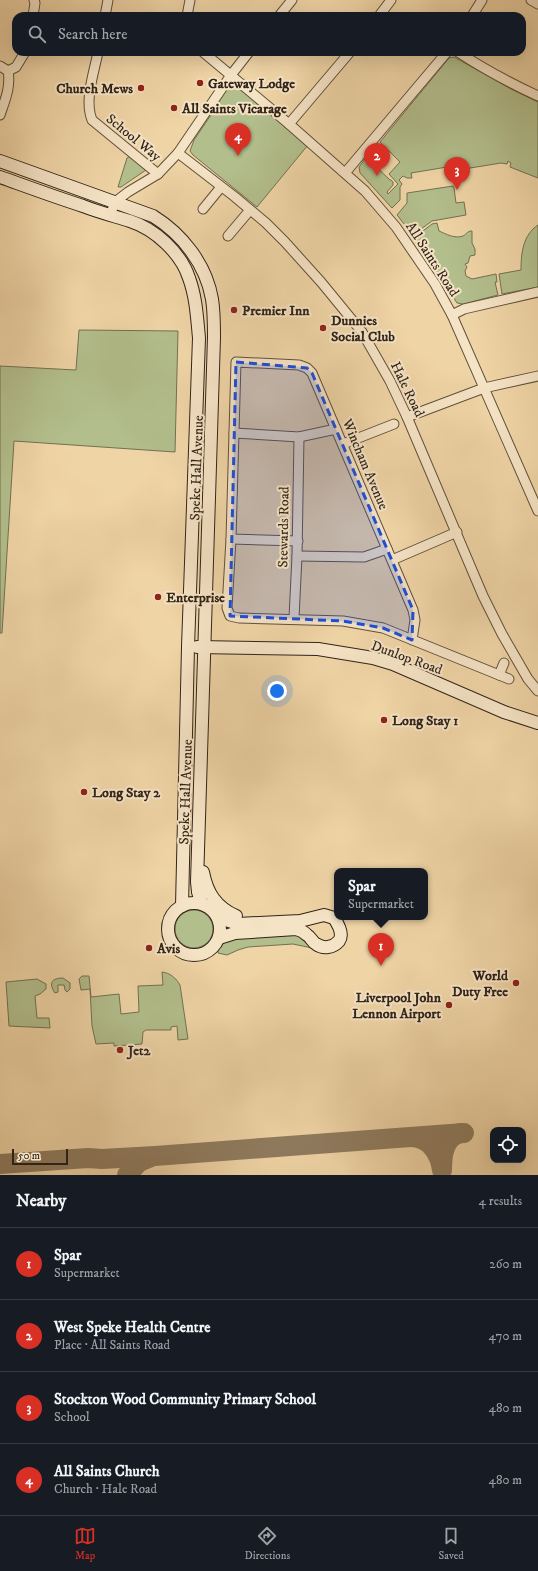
<!DOCTYPE html>
<meta charset="utf-8">
<style>
:root{--surface:#171b24;--page:#242831;--text:#f1f3f6;--muted:#9ea1a6;--line:#363941;--accent:#d93025}
body{margin:0;font-family:"IM FELL DW Pica",serif;background:var(--page);color:var(--text)}
.controls{position:absolute;right:12px;bottom:12px;display:grid;overflow:hidden;border-radius:8px;box-shadow:0 4px 16px #0002}
.controls button{width:36px;height:36px;display:grid;place-items:center;padding:0;border:0;border-bottom:1px solid var(--line);background:var(--surface);color:var(--text);font:20px sans-serif}
.scale{position:absolute;left:12px;bottom:10px;width:56px;box-sizing:border-box;padding-left:4px;border:2px solid #312419;border-top:0;font-size:11px;line-height:14px;white-space:nowrap;color:#312419;-webkit-text-stroke:3px #f5e3c5;paint-order:stroke}
.you{position:absolute;left:277px;top:691px;width:14px;height:14px;margin:-10px;border:3px solid #fff;border-radius:50%;background:#1a73e8;box-shadow:0 0 0 6px #1a73e833}
.badge{display:grid;place-items:center;width:26px;height:26px;border-radius:50%;background:var(--accent);color:#fff;font-size:13px;font-weight:700}
.pin{position:absolute;translate:-50% -33px;filter:drop-shadow(0 1px 2px #0008)}
.pin::after{content:'';position:absolute;top:21px;width:14px;height:12px;background:inherit;clip-path:polygon(0 0,100% 0,50% 100%)}
.popup{position:absolute;left:334px;top:868px;width:94px;height:52px;box-sizing:border-box;display:grid;place-content:center;border-radius:8px;background:var(--surface);filter:drop-shadow(0 1px 3px #0005);font-size:13px;white-space:nowrap;color:var(--muted)}
.popup b{font-size:15px;color:var(--text)}
.popup::after{content:'';position:absolute;left:50%;top:100%;margin-left:-8px;border:8px solid transparent;border-top-color:var(--surface)}
.list{margin:0;padding:0;list-style:none}
h2{display:flex;justify-content:space-between;align-items:center;height:52px;margin:0;padding:0 16px;font-size:17px}
h2 small{font-size:13px;font-weight:400;color:var(--muted)}
.list li{display:grid;grid-template-columns:26px 1fr auto;gap:12px;align-items:center;box-sizing:border-box;height:72px;padding:0 16px;border-top:1px solid var(--line)}
.list b{display:block;font-size:15px;white-space:nowrap}
.list p{margin:0;font-size:13px;white-space:nowrap;color:var(--muted)}
.list em{font-size:13px;font-style:normal;color:var(--muted)}
.icon{flex:none;width:22px;height:22px;fill:none;stroke:currentColor;stroke-width:2;stroke-linecap:round;stroke-linejoin:round}
.map{position:relative;flex:none;width:538px;height:1175px;overflow:hidden}
.search{position:absolute;background:var(--surface);box-shadow:0 4px 16px #0002;left:12px;right:12px;top:12px;height:44px;display:flex;align-items:center;gap:10px;box-sizing:border-box;padding:0 14px;border-radius:12px;color:var(--muted);font-size:15px}
.sheet{height:340px;background:var(--surface)}
nav{display:flex;justify-content:space-around;align-items:center;box-sizing:border-box;height:56px;border-top:1px solid var(--line);background:var(--surface);font-size:11px;color:var(--muted)}
nav a{display:grid;justify-items:center;gap:2px}
nav .on{color:var(--accent)}
.map>svg:first-child{display:block}
.green{fill:#b2be8c;stroke:#727152}
.lines{fill:none;stroke-linecap:round;stroke-linejoin:round}
.taxiway{stroke:#907c60;stroke-width:20}
.street-casing{stroke:#60503c;stroke-width:11}
.secondary-casing{stroke:#312419;stroke-width:14}
.street{stroke:#f5e3c5;stroke-width:9}
.secondary{stroke:#f5e3c5;stroke-width:12}
.marked{fill:#1d4ed8;fill-opacity:0.2;stroke:#1d4ed8;stroke-width:3;stroke-dasharray:8 5;stroke-linejoin:round}
.poi-dot{fill:#8f2418;stroke:#f5e3c5;stroke-width:1.5}
.labels{text-anchor:middle;stroke-width:4;stroke-linejoin:round;paint-order:stroke}
.poi-label{font-size:14px;font-weight:bold;fill:#312419;stroke:#f5e3c5;text-anchor:start}
.street-label{font-size:14px;fill:#312419;stroke:#f5e3c5}
</style>
<div class="map">
<svg width="538" height="1175" viewBox="0 0 538 1175">
<rect width="100%" height="100%" fill="#efd4a6"/>
<filter id="stains"><feTurbulence type="fractalNoise" baseFrequency=".005" numOctaves="4"/><feColorMatrix values="0 0 0 0 .2 0 0 0 0 .09 0 0 0 0 .02 0 0 0 .5 -.17"/></filter>
<radialGradient id="worn" r=".72"><stop offset=".6" stop-color="#630" stop-opacity="0"/><stop offset="1" stop-color="#630" stop-opacity=".3"/></radialGradient>
<g class="green">
<path d="M454,57l57,32 27,13v76l-28,-11 1,-4 -3,-2 -1,3 -6,-1 -37,6v-3l-5,1 -1,-4 -6,1v6l-4,3 -1,-6 -36,6 1,5h-5l-4,-2 -4,4 3,4 -2,3v13l-8,8 -32,-35 -1,-6 9,-12 3,2 -2,3 21,20h1l2,2v3l-6,7 1,2 10,-10 -9,-10 11,-12 -20,-20 69,-84z"/>
<path d="M232,84l4,1 72,60 -51,62 -64,-52 -3,-4 4,-11 23,-34 -2,-2 12,-18z"/>
<path d="M130,156l16,14 -25,17h-3l9,-29z"/>
<path d="M453,186l1,2 2,15 8,-1 2,13 -34,6 -15,11 -1,-1 -4,3 -15,-19 10,-12v-10z"/>
<path d="M437,223l2,8c7,3 16,8 24,5 4,-2 4,-5 9,-5v12l3,6v6l-5,1 -2,7 -3,1 2,3 -2,4 1,5 6,3 24,-5 1,8h-2l3,13 -35,9 -6,-1 -42,-66 17,-13z"/>
<path d="M538,225v62l-36,7 -3,-20 22,-4c0,-17 2,-35 17,-45z"/>
<path d="M79,330l99,1 -3,121 -161,-11 -12,192h-2v-267l76,4z"/>
<circle cx="194" cy="929" r="19"/>
<path d="M297,935l7,4 8,9 -19,-4 -45,3 -10,3 -11,5 -9,-2c0,-8 6,-12 13,-15z"/>
<path d="M162,972c8,1 14,6 18,13l8,54 -10,1 -1,-14 -6,1v3h-25l-3,2 -1,12 -28,2v-3l-18,1 -4,-18 -2,-37 -9,1 -2,-11 3,-3h7l2,21 28,-3 2,20 18,-2 -1,-26 25,-1z"/>
<path d="M63,978l7,5v6l-3,3 -2,-2 -1,-5h-6v7l-3,1c-7,-10 -3,-15 8,-15z"/>
<path d="M37,979l9,5v5l-6,5 -5,2 2,22h12l1,10 -41,-2 -3,-44z"/>
</g>
<g class="lines">
<g class="taxiway">
<path d="M411,1137c18,0 29,16 31,33 0,-15 2,-32 18,-37"/>
<path d="M0,1164l88,-6 14,1 53,-3 309,-23"/>
<path d="M127,1175l12,-13 12,-5"/>
</g>
<g class="street-casing">
<g id="street">
<path d="M531,0l7,4"/>
<path d="M33,16l2,-13 -1,-3"/>
<path d="M105,16l3,-16"/>
<path d="M187,16l3,-16"/>
<path d="M279,16l13,-16"/>
<path d="M379,16l12,-16"/>
<path d="M472,16l10,-16"/>
<path d="M98,52c-4,21 -14,48 -6,68l66,54"/>
<path d="M203,52l86,72 76,67 31,36 39,57 17,31 86,196"/>
<path d="M458,52c26,17 52,31 80,44"/>
<path d="M0,66l8,5c3,16 -3,29 -8,44"/>
<path d="M8,71l8,-4 9,-15"/>
<path d="M289,124l61,-72"/>
<path d="M178,153l57,44 31,26 19,19 36,40 41,50 28,49 17,36 76,179 19,38 26,45 10,12"/>
<path d="M345,173l102,-121"/>
<path d="M203,209l18,-22"/>
<path d="M110,216l5,-14 13,-10 30,-18 20,-21 53,-78 18,-23"/>
<path d="M228,236l22,-26"/>
<path d="M452,315l12,-6 74,-17"/>
<path d="M407,417l77,-29 54,-12"/>
<path d="M234,433l65,4 37,-8"/>
<path d="M343,444l51,-20"/>
<path d="M231,539l67,2"/>
<path d="M297,556l67,1 23,-8"/>
<path d="M392,560l65,-28"/>
<path d="M294,618l3,-62 2,-119"/>
<path d="M412,640l3,-20 -2,-10 -101,-237 -5,-5 -8,-3 -63,-3 -5,177 -4,69 3,8 9,2 104,3 40,7 126,51"/>
<path d="M499,675l5,-12"/>
</g>
</g>
<g class="secondary-casing">
<g id="secondary">
<path d="M0,161l153,55c29,18 53,48 59,83 2,12 2,25 2,38l-17,545 1,10 4,12"/>
<path d="M0,177c28,10 55,20 83,29 15,6 31,10 47,15 25,8 51,32 59,57 7,19 8,39 10,60l-11,309 -6,259"/>
<path d="M197,647l121,2 55,9 20,6 111,48 34,11"/>
<path d="M203,872c4,21 13,35 33,44"/>
<circle cx="194" cy="929" r="26"/>
<path d="M216,914l10,6 12,4 62,-3 24,-6 10,3c4,6 10,16 5,23 -6,7 -16,8 -23,3 -4,-2 -5,-7 -9,-9 -3,-3 -6,-5 -11,-6l-61,4 -16,5"/>
</g>
</g>
<use href="#street" class="street"/>
<use href="#secondary" class="secondary"/>
</g>
<path class="marked" d="M236,362l71,6 5,5 101,237 -1,30 -29,-12 -40,-7 -113,-5z"/>
<g class="poi-dot">
<circle cx="200" cy="83" r="4"/>
<circle cx="141" cy="88" r="4"/>
<circle cx="174" cy="108" r="4"/>
<circle cx="234" cy="310" r="4"/>
<circle cx="323" cy="328" r="4"/>
<circle cx="158" cy="597" r="4"/>
<circle cx="384" cy="720" r="4"/>
<circle cx="84" cy="792" r="4"/>
<circle cx="149" cy="948" r="4"/>
<circle cx="516" cy="983" r="4"/>
<circle cx="449" cy="1005" r="4"/>
<circle cx="120" cy="1050" r="4"/>
</g>
<g class="labels">
<g class="poi-label">
<text x="208" y="88">Gateway Lodge</text>
<text x="133" y="93" text-anchor="end">Church Mews</text>
<text x="182" y="113">All Saints Vicarage</text>
<text x="242" y="315">Premier Inn</text>
<text x="331" y="325">Dunnies<tspan x="331" dy="16">Social Club</tspan></text>
<text x="166" y="602">Enterprise</text>
<text x="392" y="725">Long Stay 1</text>
<text x="92" y="797">Long Stay 2</text>
<text x="157" y="953">Avis</text>
<text x="508" y="980" text-anchor="end">World<tspan x="508" dy="16">Duty Free</tspan></text>
<text x="441" y="1002" text-anchor="end">Liverpool John<tspan x="441" dy="16">Lennon Airport</tspan></text>
<text x="128" y="1055">Jet2</text>
</g>
<g class="street-label">
<text transform="translate(134 137) rotate(39)" y="5">School Way</text>
<text transform="translate(433 259) rotate(57)" y="5">All Saints Road</text>
<text transform="translate(408 389) rotate(64)" y="5">Hale Road</text>
<text transform="translate(366 464) rotate(67)" y="5">Wincham Avenue</text>
<text transform="translate(196 468) rotate(-88)" y="5">Speke Hall Avenue</text>
<text transform="translate(283 527) rotate(-89)" y="5">Stewards Road</text>
<text transform="translate(407 657) rotate(20)" y="5">Dunlop Road</text>
<text transform="translate(185 792) rotate(-88)" y="5">Speke Hall Avenue</text>
</g>
</g>
<rect width="100%" height="100%" filter="url(#stains)"/>
<rect width="100%" height="100%" fill="url(#worn)"/>
</svg>
<div class="controls">
<button><svg class="icon" aria-label="locate" viewBox="0 0 24 24"><circle cx="12" cy="12" r="6"/><path d="M12 2v4M12 18v4M2 12h4M18 12h4"/></svg></button>
</div>
<div class="scale">50 m</div>
<div class="you"></div>
<div class="pin badge" style="left:381px;top:966px">1</div>
<div class="popup"><b>Spar</b>Supermarket</div>
<div class="pin badge" style="left:377px;top:176px">2</div>
<div class="pin badge" style="left:457px;top:190px">3</div>
<div class="pin badge" style="left:238px;top:156px">4</div>
<div class="search"><svg class="icon" aria-label="search" viewBox="0 0 24 24"><circle cx="10" cy="10" r="6"/><path d="M15 15l6 6"/></svg>Search here</div>
</div>
<section class="sheet">
<h2>Nearby<small>4 results</small></h2>
<ul class="list">
<li><span class="badge">1</span><div><b>Spar</b><p>Supermarket</p></div><em>260 m</em></li>
<li><span class="badge">2</span><div><b>West Speke Health Centre</b><p>Place · All Saints Road</p></div><em>470 m</em></li>
<li><span class="badge">3</span><div><b>Stockton Wood Community Primary School</b><p>School</p></div><em>480 m</em></li>
<li><span class="badge">4</span><div><b>All Saints Church</b><p>Church · Hale Road</p></div><em>480 m</em></li>
</ul>
</section>
<nav>
<a class="on"><svg class="icon" aria-label="map" viewBox="0 0 24 24"><path d="M3 6l6-2 6 2 6-2v14l-6 2-6-2-6 2zM9 4v14M15 6v14"/></svg>Map</a>
<a><svg class="icon" aria-label="directions" viewBox="0 0 24 24"><path d="M12 3l9 9-9 9-9-9zM9 14v-3h6M13 9l2 2-2 2"/></svg>Directions</a>
<a><svg class="icon" aria-label="saved" viewBox="0 0 24 24"><path d="M7 4h10v16l-5-4-5 4z"/></svg>Saved</a>
</nav>
